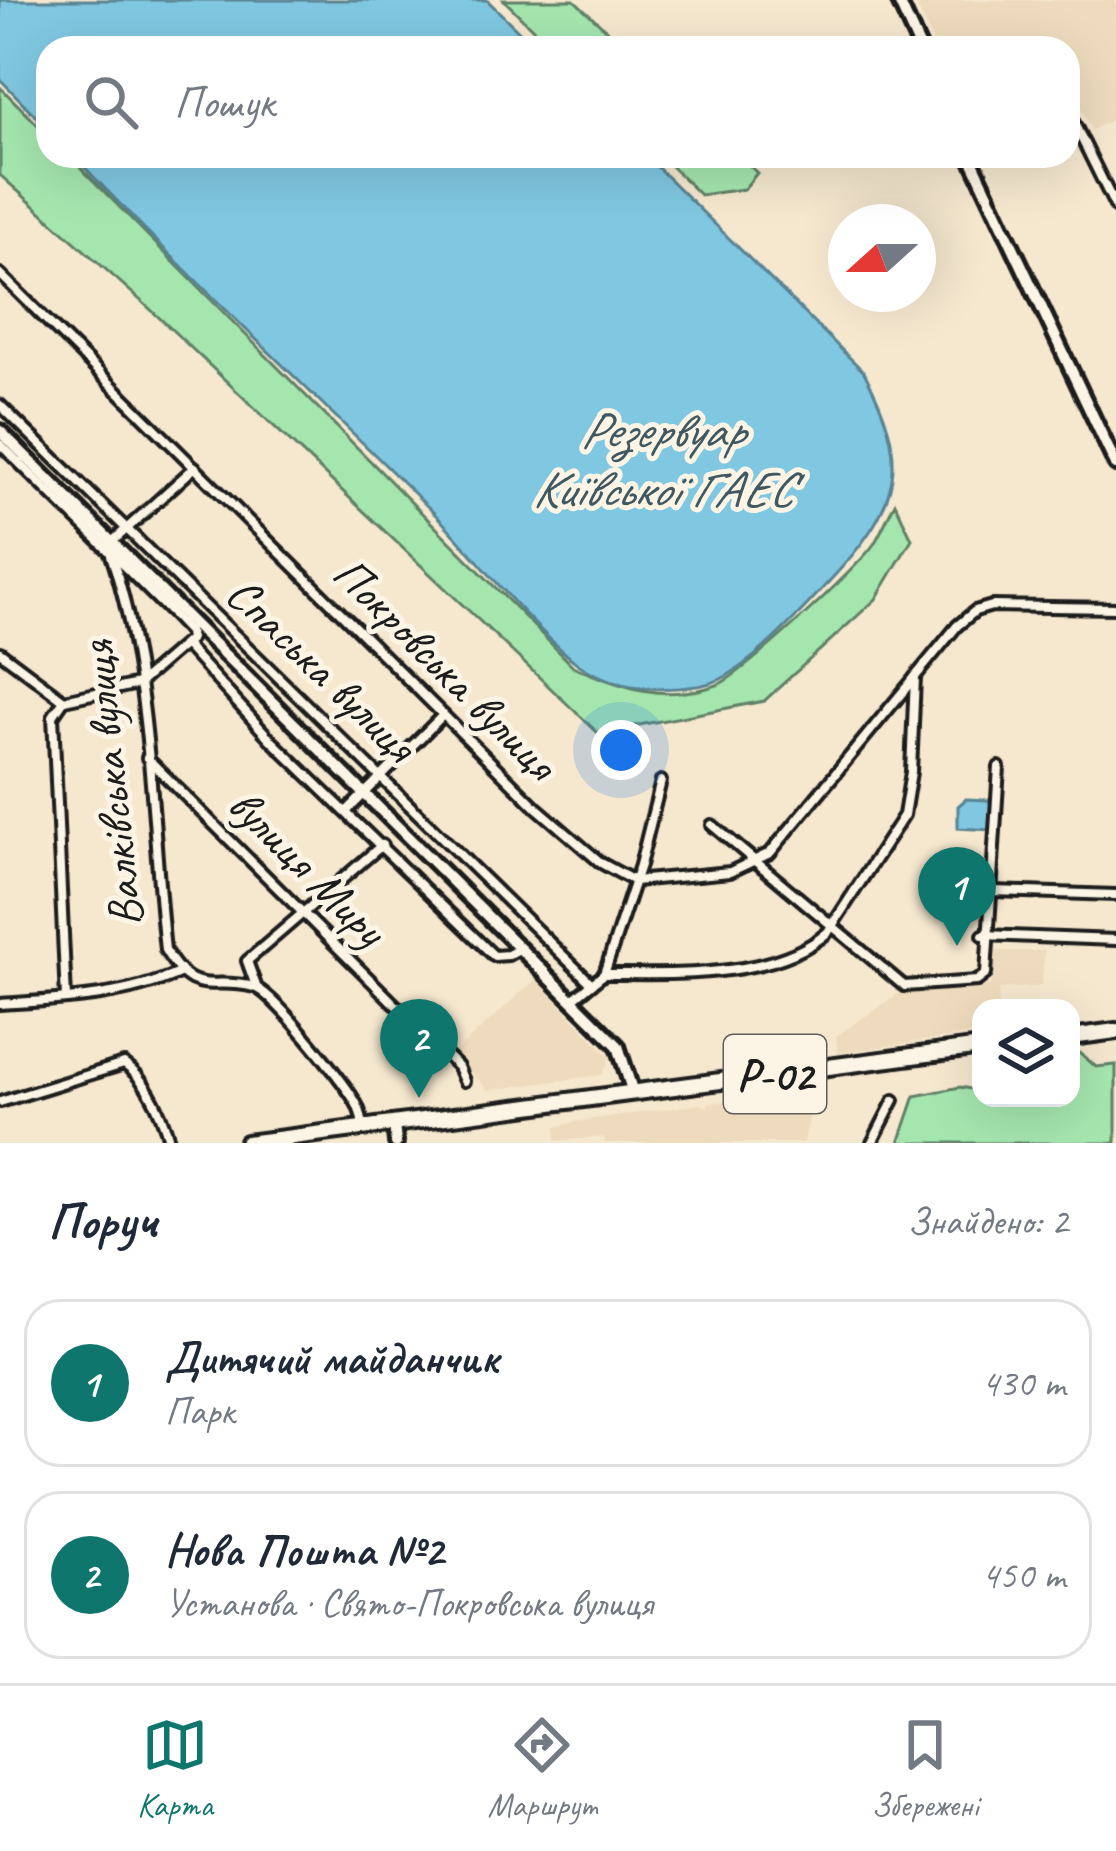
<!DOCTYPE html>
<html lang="uk">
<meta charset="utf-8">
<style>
:root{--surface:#fff;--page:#f2f2f3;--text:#1f2937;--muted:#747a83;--line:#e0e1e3;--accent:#0f766e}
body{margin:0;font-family:Caveat,sans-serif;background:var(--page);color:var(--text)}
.controls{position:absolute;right:36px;bottom:36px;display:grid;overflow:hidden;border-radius:24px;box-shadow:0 12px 48px #0002}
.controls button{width:108px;height:108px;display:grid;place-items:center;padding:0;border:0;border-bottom:3px solid var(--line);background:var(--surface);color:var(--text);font:60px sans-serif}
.compass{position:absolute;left:828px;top:204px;width:108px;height:108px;border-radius:50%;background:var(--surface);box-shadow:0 12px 48px #0002;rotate:249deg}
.you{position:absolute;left:621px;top:750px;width:42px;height:42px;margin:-30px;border:9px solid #fff;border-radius:50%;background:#1a73e8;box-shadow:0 0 0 18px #1a73e833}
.badge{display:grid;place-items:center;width:78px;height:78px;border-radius:50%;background:var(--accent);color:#fff;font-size:39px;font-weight:700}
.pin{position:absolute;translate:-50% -99px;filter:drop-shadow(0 3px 6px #0008)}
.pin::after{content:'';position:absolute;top:63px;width:42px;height:36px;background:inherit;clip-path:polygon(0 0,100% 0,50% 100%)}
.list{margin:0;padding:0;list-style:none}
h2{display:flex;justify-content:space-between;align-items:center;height:156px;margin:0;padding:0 48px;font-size:51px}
h2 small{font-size:39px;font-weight:400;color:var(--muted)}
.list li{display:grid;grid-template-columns:78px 1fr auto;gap:36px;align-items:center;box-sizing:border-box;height:168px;margin:0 24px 24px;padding:0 24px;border:3px solid var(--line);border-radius:36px}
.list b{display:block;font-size:45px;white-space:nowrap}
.list p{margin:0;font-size:39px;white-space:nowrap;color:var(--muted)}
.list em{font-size:39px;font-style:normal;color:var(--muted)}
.icon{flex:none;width:66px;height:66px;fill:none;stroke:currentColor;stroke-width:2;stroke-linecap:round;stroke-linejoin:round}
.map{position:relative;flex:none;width:1116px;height:1143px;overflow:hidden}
.search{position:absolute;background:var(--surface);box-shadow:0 12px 48px #0002;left:36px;right:36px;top:36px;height:132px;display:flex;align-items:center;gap:30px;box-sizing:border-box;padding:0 42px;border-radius:36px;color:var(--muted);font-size:45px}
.sheet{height:540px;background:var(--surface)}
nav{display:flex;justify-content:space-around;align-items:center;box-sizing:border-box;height:168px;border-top:3px solid var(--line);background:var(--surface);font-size:33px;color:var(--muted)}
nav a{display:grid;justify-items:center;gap:6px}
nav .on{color:var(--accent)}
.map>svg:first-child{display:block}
.built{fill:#eedbbd}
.green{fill:#a5e6af;stroke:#608166;stroke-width:3}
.water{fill:#80c7e1;stroke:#588392;stroke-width:3}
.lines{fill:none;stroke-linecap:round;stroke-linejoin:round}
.street-casing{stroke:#1c1c1c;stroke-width:16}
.secondary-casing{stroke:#1c1c1c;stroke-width:20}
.primary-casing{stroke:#1c1c1c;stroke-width:22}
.street{stroke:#fcf5e5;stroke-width:8}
.secondary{stroke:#fcf5e5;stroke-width:10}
.primary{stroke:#fcf5e5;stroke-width:14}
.labels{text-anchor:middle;stroke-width:10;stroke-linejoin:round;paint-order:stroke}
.shield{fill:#fcf5e5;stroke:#5f5d58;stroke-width:3}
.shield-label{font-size:45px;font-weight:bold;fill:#1c1c1c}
.street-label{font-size:48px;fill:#1c1c1c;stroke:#fcf5e5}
.water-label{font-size:51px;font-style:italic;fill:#3f5861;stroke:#fcf5e5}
</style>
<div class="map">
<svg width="1116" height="1143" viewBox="0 0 1116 1143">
<rect width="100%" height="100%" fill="#f6e8cf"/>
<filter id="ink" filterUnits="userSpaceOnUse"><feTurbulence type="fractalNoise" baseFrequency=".00833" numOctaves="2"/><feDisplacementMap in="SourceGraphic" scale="24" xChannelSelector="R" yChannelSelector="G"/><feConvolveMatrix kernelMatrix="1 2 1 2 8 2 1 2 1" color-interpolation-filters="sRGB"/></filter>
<g filter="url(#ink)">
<g class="built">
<path d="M914,0h202v118l-25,12 -15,-34 -8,2v-50h-132z"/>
<path d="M994,951h51l-4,35 -42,3 -1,19h-17v25l-143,20 -2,-17 65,-44 90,-7z"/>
<path d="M536,979l74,78 -8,18 -114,15 -35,-36z"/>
<path d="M815,1089l-11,54h-200l1,-6 -49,4v-14l23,-6 122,-17 6,3 1,-4 28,-3 1,3 13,-1 2,-4z"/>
</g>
<g class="green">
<path d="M504,0h70l52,48h-74z"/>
<path d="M0,87l48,48v21h21l505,511c47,20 91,36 143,18 23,-8 143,-119 157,-141 8,-13 14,-28 21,-41l17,36 -36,60 -112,102 -166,32 -449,-425 -149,-133z"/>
<path d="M661,156l54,3 25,-3 17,17 -13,16 -44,6z"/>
<path d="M1071,1053h9l16,14 20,-2v78h-217l16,-47 45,-9 21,4v7h90z"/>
</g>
<g class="water">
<path d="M0,0h487l49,48h-488v81l-48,-50z"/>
<path d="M74,156h572l218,216c47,88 37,131 -29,203 -29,32 -76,84 -114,104 -23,11 -66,11 -90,7 -17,-3 -46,-15 -58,-26 -53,-44 -95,-103 -144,-152 -118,-117 -241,-231 -355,-352z"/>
<path d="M966,799l22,1 5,5 -2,25 -33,-2v-22z"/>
</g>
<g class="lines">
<g class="street-casing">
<g id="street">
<path d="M1068,117l6,6 42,85"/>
<path d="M0,274l536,533 65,56 33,18 96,-9 40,-19 187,-227 18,-15 17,-5 124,2"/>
<path d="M0,405l591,578"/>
<path d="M0,444l110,108c42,123 41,269 55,398 30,50 45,26 89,37 19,5 88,93 101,114 5,8 7,16 8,27"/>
<path d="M112,542l83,-75"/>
<path d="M111,553l57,57"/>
<path d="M185,645l86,95 223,216 14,-1 11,-6"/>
<path d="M0,652l64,48 74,-16 52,-45 -1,-7 -20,-21 6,-6"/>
<path d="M64,700l-11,16 13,283"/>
<path d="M147,758l311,309 6,14"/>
<path d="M347,811l96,-96"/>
<path d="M712,825l192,161 73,-5 9,-7 13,-207"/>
<path d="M931,889l185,6"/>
<path d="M983,935l133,5"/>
<path d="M604,974c67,0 170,6 224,-42l76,-117 7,-43 4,-95"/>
<path d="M256,986l-9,-25 135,-116"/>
<path d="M572,1000l32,-26 36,-109 21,-84"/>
<path d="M0,1004c60,-4 123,-6 179,-31"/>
<path d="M0,1102l124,-38c25,17 38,51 46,79"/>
<path d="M872,1143l22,-43"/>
</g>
</g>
<g class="secondary-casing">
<g id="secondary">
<path d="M898,0l22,48"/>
<path d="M970,156l146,309"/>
<path d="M0,431l618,615 15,47"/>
<path d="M394,1124l2,19"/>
</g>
</g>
<g class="primary-casing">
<g id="primary">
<path d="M1071,1037l45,-6"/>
<path d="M247,1143l734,-96"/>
</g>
</g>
<use href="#street" class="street"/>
<use href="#secondary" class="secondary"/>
<use href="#primary" class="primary"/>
</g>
</g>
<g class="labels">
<rect class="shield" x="724" y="1035" width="102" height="78" rx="9"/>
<g class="shield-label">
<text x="775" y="1090">Р-02</text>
</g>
<g class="street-label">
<text transform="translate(446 667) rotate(45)" y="17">Покровська вулиця</text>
<text transform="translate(322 668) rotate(44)" y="17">Спаська вулиця</text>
<text transform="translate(110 784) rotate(-96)" y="17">Валківська вулиця</text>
<text transform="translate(308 866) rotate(45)" y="17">вулиця Миру</text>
</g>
<g class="water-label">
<text x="662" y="447">Резервуар<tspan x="662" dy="59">Київської ГАЕС</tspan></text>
</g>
</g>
</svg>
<div class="controls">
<button><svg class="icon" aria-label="layers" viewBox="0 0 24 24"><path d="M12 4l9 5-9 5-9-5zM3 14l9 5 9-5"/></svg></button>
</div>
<svg class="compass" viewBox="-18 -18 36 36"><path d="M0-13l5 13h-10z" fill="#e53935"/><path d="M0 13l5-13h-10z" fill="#747a83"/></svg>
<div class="you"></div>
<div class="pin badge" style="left:957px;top:946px">1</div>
<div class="pin badge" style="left:419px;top:1098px">2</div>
<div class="search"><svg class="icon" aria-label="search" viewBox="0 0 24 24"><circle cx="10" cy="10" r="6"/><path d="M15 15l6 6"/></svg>Пошук</div>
</div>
<section class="sheet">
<h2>Поруч<small>Знайдено: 2</small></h2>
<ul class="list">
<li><span class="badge">1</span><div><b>Дитячий майданчик</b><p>Парк</p></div><em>430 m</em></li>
<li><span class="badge">2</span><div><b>Нова Пошта №2</b><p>Установа · Свято-Покровська вулиця</p></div><em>450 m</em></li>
</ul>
</section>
<nav>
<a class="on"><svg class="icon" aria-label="map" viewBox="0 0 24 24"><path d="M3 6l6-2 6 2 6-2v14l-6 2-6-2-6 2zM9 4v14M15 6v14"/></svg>Карта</a>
<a><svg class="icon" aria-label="directions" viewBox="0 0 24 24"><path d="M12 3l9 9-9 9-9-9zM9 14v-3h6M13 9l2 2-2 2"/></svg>Маршрут</a>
<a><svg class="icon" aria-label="saved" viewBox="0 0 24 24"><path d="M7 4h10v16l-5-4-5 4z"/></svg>Збережені</a>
</nav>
